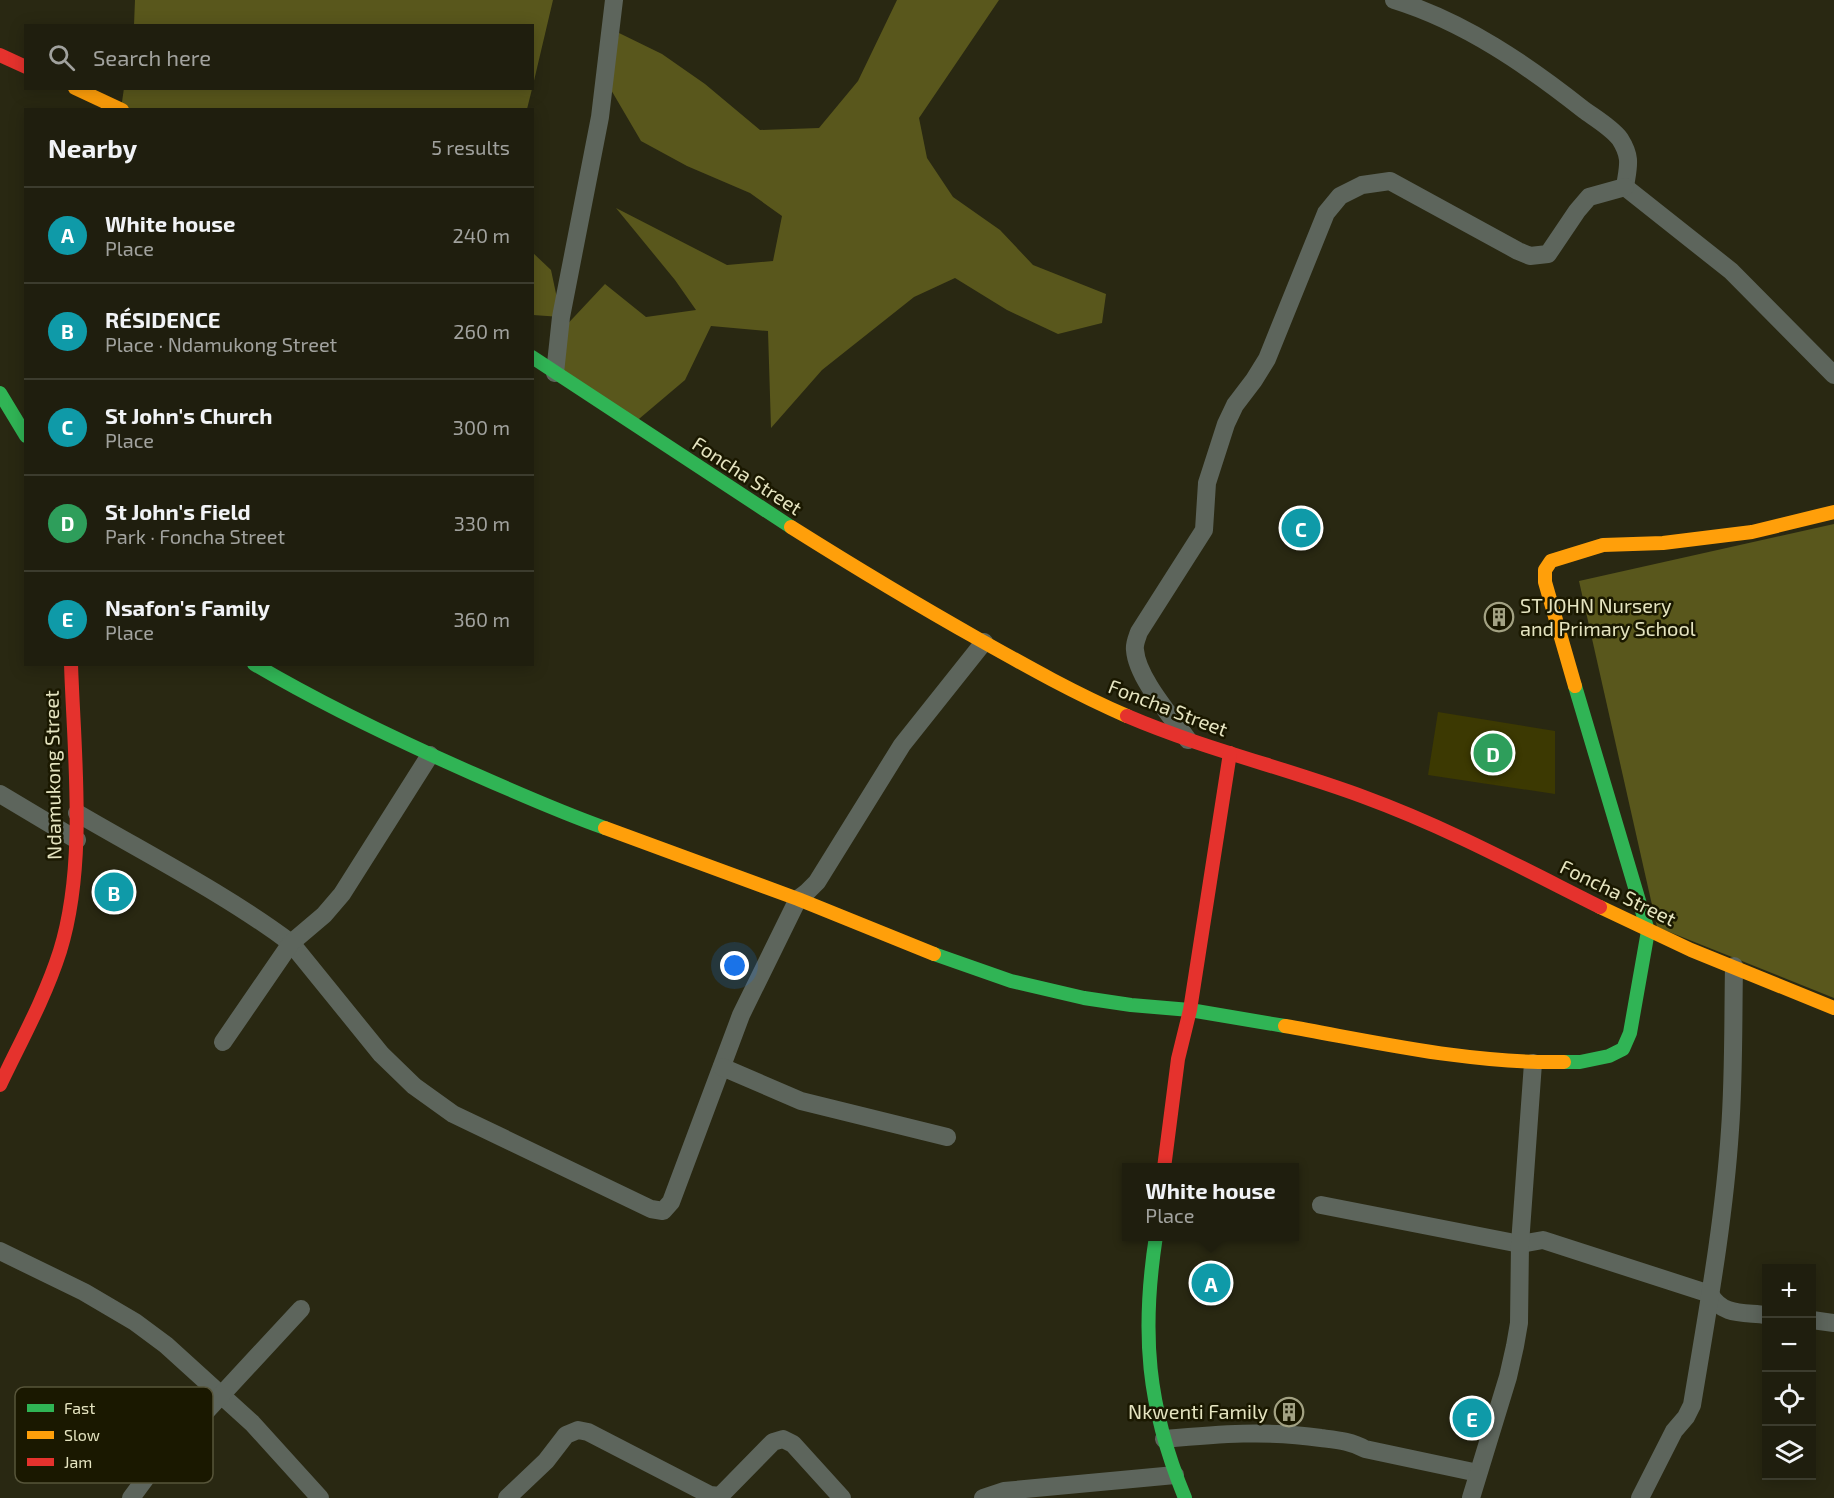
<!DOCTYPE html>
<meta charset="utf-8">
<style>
:root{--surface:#1f1e0e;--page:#2c2b1c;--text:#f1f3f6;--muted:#a1a29e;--line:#3c3c2e;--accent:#a3a283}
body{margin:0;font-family:"Exo 2",sans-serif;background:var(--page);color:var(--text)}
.controls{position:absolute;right:18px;bottom:18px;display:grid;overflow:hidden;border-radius:0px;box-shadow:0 3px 15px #0003}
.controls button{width:54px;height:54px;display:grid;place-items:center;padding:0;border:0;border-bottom:2px solid var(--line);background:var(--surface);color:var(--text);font:30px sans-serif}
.you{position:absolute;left:735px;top:966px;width:21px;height:21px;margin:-15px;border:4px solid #fff;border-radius:50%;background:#1a73e8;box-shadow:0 0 0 9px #1a73e833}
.badge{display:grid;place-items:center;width:39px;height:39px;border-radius:50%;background:var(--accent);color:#fff;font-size:20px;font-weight:700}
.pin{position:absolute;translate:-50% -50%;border:3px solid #fff;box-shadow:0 2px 6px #0006}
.popup{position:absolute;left:1122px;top:1163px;width:177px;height:78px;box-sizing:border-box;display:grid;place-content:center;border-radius:0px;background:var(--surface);filter:drop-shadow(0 2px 4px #0005);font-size:20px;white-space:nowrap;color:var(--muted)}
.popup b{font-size:22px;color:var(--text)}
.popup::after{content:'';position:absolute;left:50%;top:100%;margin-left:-12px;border:12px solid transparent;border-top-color:var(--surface)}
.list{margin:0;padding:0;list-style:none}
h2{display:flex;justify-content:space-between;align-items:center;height:78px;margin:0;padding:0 24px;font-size:26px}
h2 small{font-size:20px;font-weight:400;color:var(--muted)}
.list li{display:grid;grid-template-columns:39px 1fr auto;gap:18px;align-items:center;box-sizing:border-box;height:96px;padding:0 24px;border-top:2px solid var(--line)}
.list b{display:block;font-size:22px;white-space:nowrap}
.list p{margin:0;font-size:20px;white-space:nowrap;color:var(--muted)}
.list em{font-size:20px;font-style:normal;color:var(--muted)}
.icon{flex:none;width:33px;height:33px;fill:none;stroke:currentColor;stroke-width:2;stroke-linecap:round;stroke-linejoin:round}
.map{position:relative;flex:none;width:1834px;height:1498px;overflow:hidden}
.search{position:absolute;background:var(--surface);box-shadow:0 3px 15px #0003;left:24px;top:24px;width:510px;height:66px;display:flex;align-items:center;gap:15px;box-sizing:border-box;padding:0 21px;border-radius:0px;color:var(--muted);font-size:22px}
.panel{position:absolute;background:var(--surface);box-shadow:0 3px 15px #0003;left:24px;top:108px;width:510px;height:558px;border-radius:0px}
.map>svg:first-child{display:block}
.green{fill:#3c3902}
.forest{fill:#59571c}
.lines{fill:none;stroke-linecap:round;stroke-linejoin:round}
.street{stroke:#5d655c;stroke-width:18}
.fast{stroke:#30b455;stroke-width:14}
.slow{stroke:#ff9f0a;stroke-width:14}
.jam{stroke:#e5322d;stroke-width:14}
.labels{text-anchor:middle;stroke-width:5;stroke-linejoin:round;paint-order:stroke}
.street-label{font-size:20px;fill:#e5e4c0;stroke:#1a1800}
.poi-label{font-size:20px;fill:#e5e4c0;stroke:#1a1800;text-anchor:start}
.key{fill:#1a1800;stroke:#57553a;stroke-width:1.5}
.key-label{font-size:16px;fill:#e5e4c0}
</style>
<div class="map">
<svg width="1834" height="1498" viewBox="0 0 1834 1498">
<rect width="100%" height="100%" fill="#292812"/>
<path class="green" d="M1438,712l117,19v63l-127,-19z"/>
<g class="forest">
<path d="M135,0h418l-20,85 -1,-59 -398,-1z"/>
<path d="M897,0h102l-80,118 8,40 26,39 47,33 33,35 73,29 -4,29 -44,11 -51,-24 -52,-32 -41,19 -92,73 -51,58 -3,-97 -57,-5 -26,54 -52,44 -78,-51 5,-41 45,-48 41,33 50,-7 -21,-30 -59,-72 111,57 46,-4 9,-45 -32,-23 -63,-27 -46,-25 -34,-58 12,-50 43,21 43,30 55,46 59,-2 39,-47z"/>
<path d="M124,88l408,1 -5,20 -405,1 -1,-1z"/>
<path d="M532,252l19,18 10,47 -28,-2z"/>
<path d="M1834,524v474l-177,-71 -78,-346z"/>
</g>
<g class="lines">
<g class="street">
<path d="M1394,0c71,22 133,65 190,110 11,8 28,18 36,29 12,19 8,27 5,48"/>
<path d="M1625,187l106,84 103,104"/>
<path d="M555,373l6,-56 39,-200 14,-117"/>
<path d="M1188,740c-16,-23 -51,-62 -53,-90 -1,-6 2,-12 4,-18l65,-102 3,-47 19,-59 9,-19 19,-25 13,-21 59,-146 14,-17 22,-11 28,-4 128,70 12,5 18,-2 29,-43 12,-14 36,-10"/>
<path d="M0,794l77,46"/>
<path d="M77,813c70,41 150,82 214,130l90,111 33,32 39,28 198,95 12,2 8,-9 70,-187 57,-116 8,-6 11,-11 85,-137 82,-103"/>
<path d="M223,1042l68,-99 33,-28 18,-21 88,-139"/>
<path d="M722,1067l79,34 146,36"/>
<path d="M1321,1205l199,39 23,-4 167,54c12,22 34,18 56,21"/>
<path d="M0,1251l84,41 51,30 31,23 86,78 68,75"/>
<path d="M1812,1320l22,3"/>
<path d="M1164,1439c55,-5 103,-9 157,-1 16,2 30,3 44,11l113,24"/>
<path d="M131,1498l20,-27 150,-162"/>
<path d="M507,1498l39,-37 20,-26 12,-5 10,2 122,63 10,1 53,-54 10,-3 10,5 49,54"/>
<path d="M983,1498l21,-7 171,-16"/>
<path d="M1471,1498l37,-121 7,-31 4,-23 1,-79 13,-181"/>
<path d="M1640,1498l34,-67 12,-14 6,-12c15,-91 32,-183 38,-275 4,-54 3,-109 4,-164"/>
</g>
<g class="fast">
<path d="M532,357l259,170"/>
<path d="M0,393l26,43"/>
<path d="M254,664c71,42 145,77 220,110 43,19 86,38 131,54"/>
<path d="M934,954l77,27 73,17 47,7 59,5 95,16"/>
<path d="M1564,1062h16l29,-6 14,-7 7,-16 18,-102 -73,-245"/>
<path d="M1156,1236c-15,97 -9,170 29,262"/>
</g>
<g class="slow">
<path d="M75,88l47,22"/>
<path d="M791,527c62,39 125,77 189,113 48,27 96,54 147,76"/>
<path d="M1575,686l-30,-104v-12l6,-9 52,-16 60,-2 89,-11 82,-20"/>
<path d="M605,828l193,71 136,55"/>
<path d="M1600,907l91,43 143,58"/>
<path d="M1285,1026c92,16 185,38 279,36"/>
</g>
<g class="jam">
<path d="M0,55l26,12"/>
<path d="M1127,716c77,33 159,52 237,81 82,30 158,71 236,110"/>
<path d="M0,1085c21,-44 45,-87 60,-134 27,-87 14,-196 11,-287"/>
<path d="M1164,1168l14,-109 12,-49 40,-257"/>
</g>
</g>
<defs>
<g id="building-ring" transform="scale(1.5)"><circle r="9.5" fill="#1a1800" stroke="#a3a283" stroke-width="1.5"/><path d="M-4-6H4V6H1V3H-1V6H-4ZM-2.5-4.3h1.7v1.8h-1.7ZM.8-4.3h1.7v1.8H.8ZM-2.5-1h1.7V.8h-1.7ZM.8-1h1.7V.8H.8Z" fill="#a3a283"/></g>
</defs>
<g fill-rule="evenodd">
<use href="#building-ring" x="1499" y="617"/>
<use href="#building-ring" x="1289" y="1412"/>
</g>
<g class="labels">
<g class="street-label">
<text transform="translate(747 476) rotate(33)" y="7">Foncha Street</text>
<text transform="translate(1168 708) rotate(21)" y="7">Foncha Street</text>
<text transform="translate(53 775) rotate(-91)" y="7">Ndamukong Street</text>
<text transform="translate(1618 893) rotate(26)" y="7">Foncha Street</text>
</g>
<g class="poi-label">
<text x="1520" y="613">ST JOHN Nursery<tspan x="1520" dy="23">and Primary School</tspan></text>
<text x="1268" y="1419" text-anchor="end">Nkwenti Family</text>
</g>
</g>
<rect x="15" y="1387" width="198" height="96" rx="9" class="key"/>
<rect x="27" y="1404" width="27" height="8" fill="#30b455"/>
<rect x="27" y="1431" width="27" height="8" fill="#ff9f0a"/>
<rect x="27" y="1458" width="27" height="8" fill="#e5322d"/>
<g class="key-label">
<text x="64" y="1414">Fast</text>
<text x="64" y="1441">Slow</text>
<text x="64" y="1468">Jam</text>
</g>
</svg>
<div class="controls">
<button>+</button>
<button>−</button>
<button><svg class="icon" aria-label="locate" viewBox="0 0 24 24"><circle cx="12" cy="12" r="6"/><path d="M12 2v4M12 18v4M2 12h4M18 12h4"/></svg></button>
<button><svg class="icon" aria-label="layers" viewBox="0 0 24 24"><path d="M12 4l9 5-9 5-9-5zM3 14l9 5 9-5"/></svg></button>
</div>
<div class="you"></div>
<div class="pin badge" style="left:1211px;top:1283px;background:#0f9aa8">A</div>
<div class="popup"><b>White house</b>Place</div>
<div class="pin badge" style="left:114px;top:892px;background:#0f9aa8">B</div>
<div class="pin badge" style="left:1301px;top:528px;background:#0f9aa8">C</div>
<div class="pin badge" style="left:1493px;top:753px;background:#2e9e5b">D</div>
<div class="pin badge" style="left:1472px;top:1418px;background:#0f9aa8">E</div>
<div class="search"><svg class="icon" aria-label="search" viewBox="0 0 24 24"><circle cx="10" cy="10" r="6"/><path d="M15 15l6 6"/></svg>Search here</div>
<section class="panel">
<h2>Nearby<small>5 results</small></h2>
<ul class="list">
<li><span class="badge" style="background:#0f9aa8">A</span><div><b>White house</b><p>Place</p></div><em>240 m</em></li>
<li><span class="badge" style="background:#0f9aa8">B</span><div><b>RÉSIDENCE</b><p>Place · Ndamukong Street</p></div><em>260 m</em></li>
<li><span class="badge" style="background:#0f9aa8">C</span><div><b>St John's Church</b><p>Place</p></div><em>300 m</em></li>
<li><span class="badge" style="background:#2e9e5b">D</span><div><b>St John's Field</b><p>Park · Foncha Street</p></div><em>330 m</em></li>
<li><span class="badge" style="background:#0f9aa8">E</span><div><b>Nsafon's Family</b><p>Place</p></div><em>360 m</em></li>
</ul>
</section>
</div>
